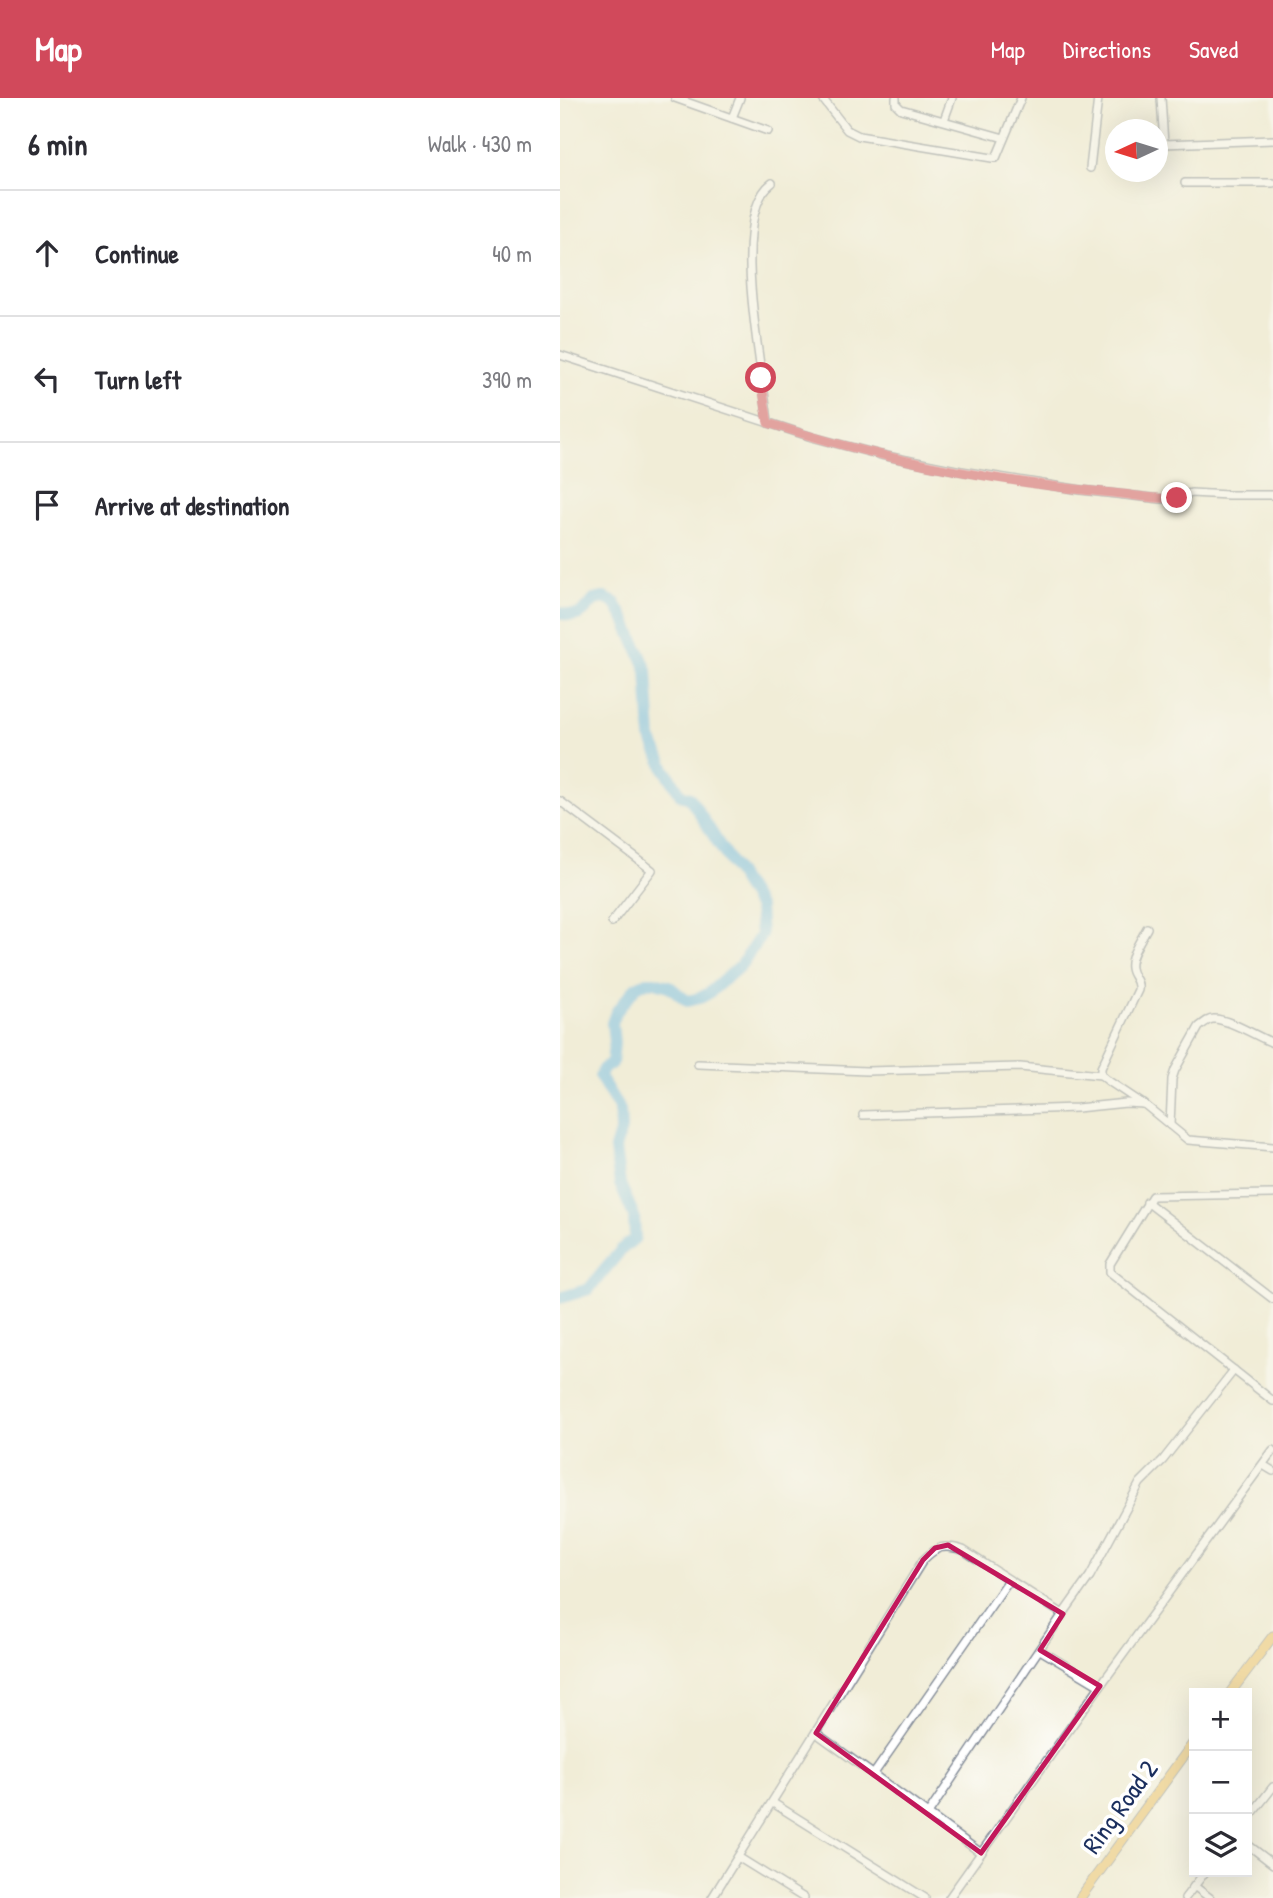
<!DOCTYPE html>
<meta charset="utf-8">
<style>
:root{--surface:#fff;--page:#f7f7f7;--text:#2b2b33;--muted:#7c7c81;--line:#e1e1e2;--accent:#d1495b}
body{margin:0;font-family:"Patrick Hand",sans-serif;background:var(--page);color:var(--text)}
.controls{position:absolute;right:21px;bottom:21px;display:grid;overflow:hidden;border-radius:0px;box-shadow:0 7px 28px #0002}
.controls button{width:63px;height:63px;display:grid;place-items:center;padding:0;border:0;border-bottom:2px solid var(--line);background:var(--surface);color:var(--text);font:35px sans-serif}
.compass{position:absolute;left:545px;top:21px;width:63px;height:63px;border-radius:50%;background:var(--surface);box-shadow:0 7px 28px #0002;rotate:266deg}
.stop{position:absolute;width:21px;height:21px;margin:-16px;border:5px solid #d1495b;border-radius:50%;background:#fff}
.stop.end{background:#d1495b;border-color:#fff;box-shadow:0 2px 7px #0008}
.list{margin:0;padding:0;list-style:none}
h2{display:flex;justify-content:space-between;align-items:center;height:91px;margin:0;padding:0 28px;font-size:30px}
h2 small{font-size:23px;font-weight:400;color:var(--muted)}
.list li{display:grid;grid-template-columns:46px 1fr auto;gap:21px;align-items:center;box-sizing:border-box;height:126px;padding:0 28px;border-top:2px solid var(--line)}
.list b{display:block;font-size:26px;white-space:nowrap}
.list em{font-size:23px;font-style:normal;color:var(--muted)}
.icon{flex:none;width:38px;height:38px;fill:none;stroke:currentColor;stroke-width:2;stroke-linecap:round;stroke-linejoin:round}
.map{position:relative;flex:none;width:713px;height:1800px;overflow:hidden}
header{display:flex;align-items:center;gap:42px;box-sizing:border-box;height:98px;padding:0 35px;background:var(--accent);color:#fff}
header strong{font-size:33px}
nav{display:flex;gap:38px;margin-inline-start:auto;font-size:24px}
main{display:flex}
aside{flex:1;background:var(--surface)}
.map>svg:first-child{display:block}
.lines{fill:none;stroke-linecap:round;stroke-linejoin:round}
.river{stroke:#6ebbe8;stroke-width:12}
.minor-casing{stroke:#868e9a;stroke-width:10}
.major-casing{stroke:#868e9a;stroke-width:11}
.minor{stroke:#fff;stroke-width:7}
.major{stroke:#f0c369;stroke-width:9}
.route{stroke:#d1495b;stroke-width:9}
.marked{fill:none;stroke:#c2185b;stroke-width:5;stroke-linejoin:round}
.labels{text-anchor:middle;stroke-width:7;stroke-linejoin:round;paint-order:stroke}
.street-label{font-size:26px;fill:#1b2f5e;stroke:#fff}
</style>
<header>
<strong>Map</strong>
<nav><a>Map</a><a>Directions</a><a>Saved</a></nav>
</header>
<main>
<aside>
<h2>6 min<small>Walk · 430 m</small></h2>
<ul class="list">
<li><svg class="icon" aria-label="ahead" viewBox="0 0 24 24"><path d="M12 20V5M6 11l6-6 6 6"/></svg><div><b>Continue</b></div><em>40 m</em></li>
<li><svg class="icon" aria-label="left" viewBox="0 0 24 24"><path d="M17 20v-9H6M10 6l-5 5 5 5"/></svg><div><b>Turn left</b></div><em>390 m</em></li>
<li><svg class="icon" aria-label="arrive" viewBox="0 0 24 24"><path d="M6 21V4h12l-3 4 3 4H6"/></svg><div><b>Arrive at destination</b></div></li>
</ul>
</aside>
<div class="map">
<svg width="713" height="1800" viewBox="0 0 713 1800">
<rect width="100%" height="100%" fill="#fff"/>
<filter id="ink" filterUnits="userSpaceOnUse"><feTurbulence type="fractalNoise" baseFrequency=".0143" numOctaves="2"/><feDisplacementMap in="SourceGraphic" scale="14" xChannelSelector="R" yChannelSelector="G"/><feConvolveMatrix kernelMatrix="1 2 1 2 8 2 1 2 1" color-interpolation-filters="sRGB"/></filter>
<filter id="wash" filterUnits="userSpaceOnUse"><feTurbulence type="fractalNoise" baseFrequency=".00686" numOctaves="4" result="noise"/><feDisplacementMap in="SourceGraphic" scale="28" xChannelSelector="R" yChannelSelector="G"/><feGaussianBlur stdDeviation="1.57" result="paint"/><feColorMatrix in="noise" values="0 0 0 0 0 0 0 0 0 0 0 0 0 0 0 0 0 1.4 0 .05"/><feComposite in="paint" operator="in"/></filter>
<g filter="url(#wash)">
<rect width="100%" height="100%" fill="#f1edd7"/>
<g class="lines">
<path class="river" d="M0,515c18,6 23,1 34,-13l10,-2 11,5 10,17 22,50 4,68 14,31 16,26 9,3 69,110 2,27 -20,30 -32,28 -9,5 -13,3 -18,-15 -14,-4h-8l-11,5 -20,25 -4,11 2,20 -2,20 -9,6 -3,8 20,33 1,19 -6,20 5,35 14,32 1,22 -14,12 -32,39 -29,9"/>
</g>
</g>
<g filter="url(#ink)">
<g class="lines">
<g class="minor-casing">
<g id="minor">
<path d="M115,0l93,33"/>
<path d="M262,0l25,32 12,6 133,22h4l25,-60"/>
<path d="M336,0v6l5,5 103,29"/>
<path d="M601,0l3,46 109,-4"/>
<path d="M172,20l8,-20"/>
<path d="M384,22l8,-22"/>
<path d="M530,70l8,-70"/>
<path d="M625,85h88"/>
<path d="M0,257l252,82 69,18 80,16 120,19 80,9 16,-1 14,-5 37,2h45"/>
<path d="M208,325c-4,-50 -41,-208 4,-240"/>
<path d="M0,703l92,69 -40,52"/>
<path d="M138,966l169,7 153,-4 81,8"/>
<path d="M583,1006l-36,-24 -6,-5v-7l37,-78c2,-10 -6,-13 -7,-22 -2,-12 11,-30 16,-40"/>
<path d="M303,1017l214,-7 49,-5 18,1 44,36 85,7"/>
<path d="M610,1027l2,-46 3,-9 24,-43c5,-4 9,-8 15,-8 15,0 44,18 59,24"/>
<path d="M713,1096l-121,2 -42,68v8l163,129"/>
<path d="M587,1104l126,97"/>
<path d="M703,1367l10,6"/>
<path d="M480,1552l60,36"/>
<path d="M256,1635l112,81"/>
<path d="M313,1677l136,-195"/>
<path d="M213,1705l152,95"/>
<path d="M687,1722l26,-33"/>
<path d="M687,1746l26,20"/>
<path d="M421,1755l-53,-39 135,-200"/>
<path d="M178,1759l66,41"/>
<path d="M634,1788l16,12"/>
<path d="M152,1800l211,-338c14,-14 21,-16 40,-10l100,64 27,-38 50,-93 23,-23 71,-90"/>
<path d="M389,1800l151,-212 173,-236"/>
<path d="M625,1800l20,-26"/>
</g>
</g>
<g class="major-casing">
<g id="major">
<path d="M670,1595l43,-57"/>
<path d="M520,1800l114,-156"/>
</g>
</g>
<use href="#minor" class="minor"/>
<use href="#major" class="major"/>
</g>
</g>
<g class="lines" filter="url(#ink)">
<path class="route" d="M201,280l7,45c111,36 229,59 345,70 22,2 42,7 64,5"/>
</g>
<path d="M0 0H713V1800H0ZM388,1447l115,69 -23,36 60,36 -119,167 -165,-120 107,-173 12,-12z" fill="#f1edd7" fill-opacity=".55" fill-rule="evenodd"/>
<path class="marked" d="M388,1447l115,69 -23,36 60,36 -119,167 -165,-120 107,-173 12,-12z"/>
<g class="labels">
<g class="street-label">
<text transform="translate(560 1709) rotate(-54)" y="9">Ring Road 2</text>
</g>
</g>
</svg>
<div class="controls">
<button>+</button>
<button>−</button>
<button><svg class="icon" aria-label="layers" viewBox="0 0 24 24"><path d="M12 4l9 5-9 5-9-5zM3 14l9 5 9-5"/></svg></button>
</div>
<svg class="compass" viewBox="-18 -18 36 36"><path d="M0-13l5 13h-10z" fill="#e53935"/><path d="M0 13l5-13h-10z" fill="#7c7c81"/></svg>
<div class="stop" style="left:201px;top:280px"></div>
<div class="stop end" style="left:617px;top:400px"></div>
</div>
</main>
